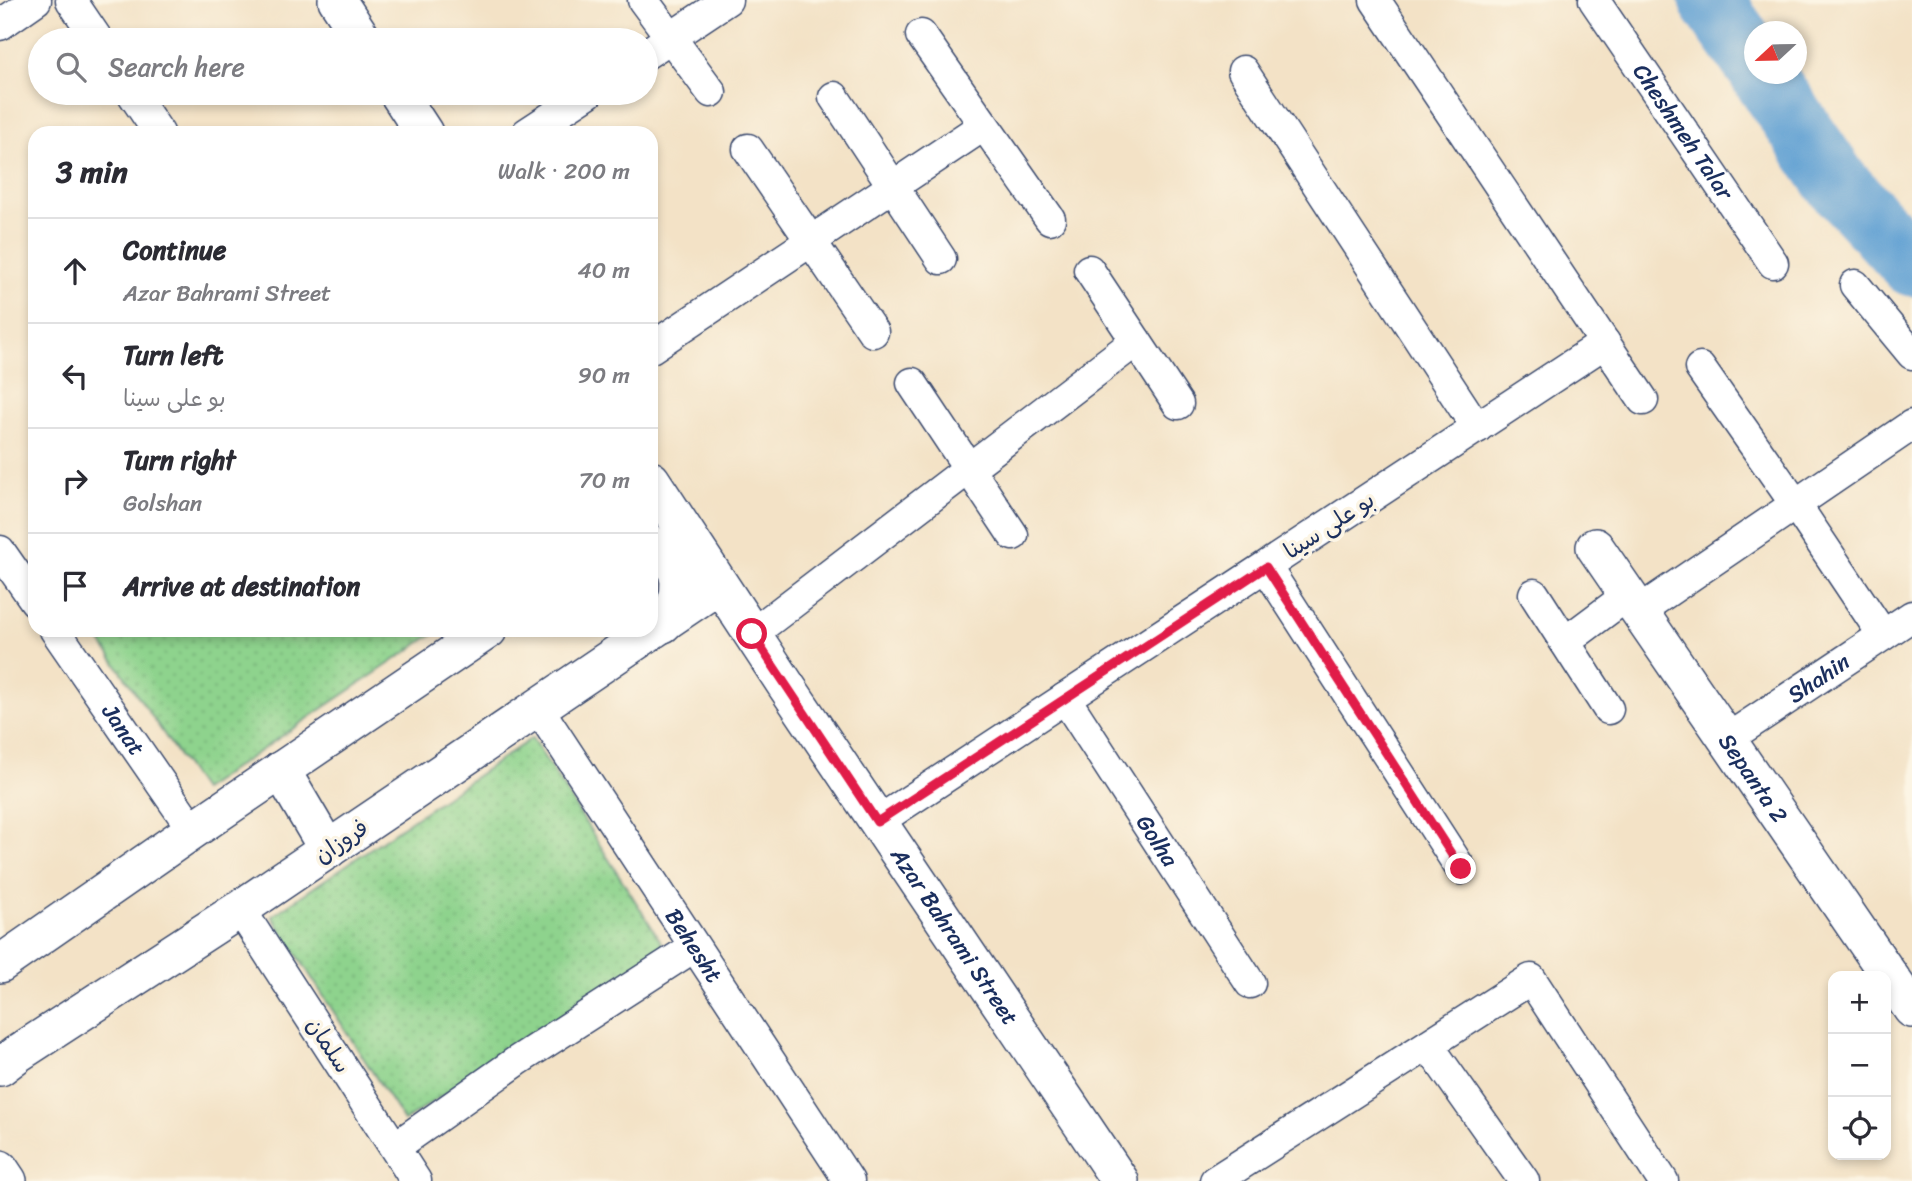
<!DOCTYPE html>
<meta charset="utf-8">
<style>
:root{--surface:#fff;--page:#f7f7f7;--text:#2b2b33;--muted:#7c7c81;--line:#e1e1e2}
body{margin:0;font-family:Sriracha,"Playpen Sans Arabic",sans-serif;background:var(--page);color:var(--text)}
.controls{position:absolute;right:21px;bottom:21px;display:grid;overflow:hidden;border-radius:14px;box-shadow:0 4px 10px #0003}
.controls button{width:63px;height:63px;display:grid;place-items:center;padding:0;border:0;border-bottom:2px solid var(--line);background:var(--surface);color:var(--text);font:35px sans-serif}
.compass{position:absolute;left:1744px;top:21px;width:63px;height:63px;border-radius:50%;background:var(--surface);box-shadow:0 4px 10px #0003;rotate:248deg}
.stop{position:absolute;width:21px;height:21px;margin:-16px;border:5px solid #e11d48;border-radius:50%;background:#fff}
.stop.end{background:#e11d48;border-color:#fff;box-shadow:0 2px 7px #0008}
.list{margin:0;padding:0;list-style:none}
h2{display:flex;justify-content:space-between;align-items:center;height:91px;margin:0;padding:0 28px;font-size:30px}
h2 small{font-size:23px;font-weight:400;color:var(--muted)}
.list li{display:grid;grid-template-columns:46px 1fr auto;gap:21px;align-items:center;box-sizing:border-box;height:105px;padding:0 28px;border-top:2px solid var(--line)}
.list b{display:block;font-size:26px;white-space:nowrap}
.list p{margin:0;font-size:23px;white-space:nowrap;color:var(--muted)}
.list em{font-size:23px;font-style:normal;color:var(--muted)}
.icon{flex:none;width:38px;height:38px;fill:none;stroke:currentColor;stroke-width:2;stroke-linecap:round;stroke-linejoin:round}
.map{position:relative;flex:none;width:1912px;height:1181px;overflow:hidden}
.search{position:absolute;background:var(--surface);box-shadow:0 4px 10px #0003;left:28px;top:28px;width:630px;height:77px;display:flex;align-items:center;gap:18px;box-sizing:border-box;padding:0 24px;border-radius:38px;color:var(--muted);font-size:26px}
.panel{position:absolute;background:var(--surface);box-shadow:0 4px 10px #0003;left:28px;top:126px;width:630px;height:511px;border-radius:21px}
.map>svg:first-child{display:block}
.grass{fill:url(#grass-dots);stroke:#548176;stroke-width:2}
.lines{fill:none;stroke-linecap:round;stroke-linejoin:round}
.river{stroke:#61a0d3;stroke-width:65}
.minor-casing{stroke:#3b4a6e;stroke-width:33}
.tertiary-casing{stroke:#3b4a6e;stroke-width:40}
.minor{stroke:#fff;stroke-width:30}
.tertiary{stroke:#fff;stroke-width:37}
.route{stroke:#e11d48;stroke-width:9}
.labels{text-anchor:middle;stroke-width:7;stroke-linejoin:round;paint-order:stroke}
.street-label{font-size:23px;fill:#1b2f5e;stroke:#fcf5e5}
</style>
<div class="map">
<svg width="1912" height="1181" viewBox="0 0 1912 1181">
<defs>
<pattern id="grass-dots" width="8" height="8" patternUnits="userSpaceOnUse" patternTransform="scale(1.75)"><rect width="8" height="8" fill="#8ed38d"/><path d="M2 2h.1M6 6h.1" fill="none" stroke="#7ab57c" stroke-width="1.8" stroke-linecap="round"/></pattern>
</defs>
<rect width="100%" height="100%" fill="#fcf5e5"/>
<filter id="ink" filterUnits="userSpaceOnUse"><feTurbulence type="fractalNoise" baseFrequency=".0143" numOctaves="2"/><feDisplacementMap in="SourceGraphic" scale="14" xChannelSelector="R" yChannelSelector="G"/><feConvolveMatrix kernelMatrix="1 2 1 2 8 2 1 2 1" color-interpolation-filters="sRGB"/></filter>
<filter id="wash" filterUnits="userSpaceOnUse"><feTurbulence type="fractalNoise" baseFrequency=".00686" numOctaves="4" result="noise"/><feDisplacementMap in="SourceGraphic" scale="28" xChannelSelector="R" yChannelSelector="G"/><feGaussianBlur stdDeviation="1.57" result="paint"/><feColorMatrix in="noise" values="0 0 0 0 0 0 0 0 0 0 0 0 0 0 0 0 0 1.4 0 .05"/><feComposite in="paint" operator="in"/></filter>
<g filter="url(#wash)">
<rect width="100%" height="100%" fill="#f3e2c6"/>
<g class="grass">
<path d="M93,630h346l-237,160z"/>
<path d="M532,738l133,210 -261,173 -132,-205z"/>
</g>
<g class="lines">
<g class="river">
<path d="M1711,0l44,63"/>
<path d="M1762,74l75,109 75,81"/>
</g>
</g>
</g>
<g filter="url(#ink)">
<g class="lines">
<g class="minor-casing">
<g id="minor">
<path d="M71,0l27,40"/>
<path d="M643,0l68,92"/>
<path d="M1375,0l268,400"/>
<path id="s1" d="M1594,0l179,263"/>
<path d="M0,25l36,-25"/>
<path d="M921,35l129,184"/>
<path d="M646,54l81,-54"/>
<path d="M1243,71l234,357"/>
<path d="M132,93l27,40"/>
<path d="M834,97l107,162"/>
<path d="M527,133l61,-40"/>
<path d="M748,149l125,183"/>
<path d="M1089,270l89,134"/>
<path d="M1855,285l57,69"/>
<path d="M651,348l332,-222"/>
<path d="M1700,368l96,137 87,130"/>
<path d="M912,383l101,152"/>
<path d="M0,551l35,50"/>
<path d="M1266,567l195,302"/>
<path d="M1534,594l74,115"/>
<path d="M1639,611l273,-186"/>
<path id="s2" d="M55,630l138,200"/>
<path d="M752,634l384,-293"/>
<path d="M1565,642l63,-47"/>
<path id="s3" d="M1065,698l185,285"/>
<path id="s4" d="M538,708l311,473"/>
<path id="s5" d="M1727,739l185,-123"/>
<path d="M877,822l728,-479"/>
<path d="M240,909l176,272"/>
<path d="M1428,1045l96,136"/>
<path d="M395,1147l122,-86 177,-114"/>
<path d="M1215,1181l316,-202 132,202"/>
</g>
</g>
<g class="tertiary-casing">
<g id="tertiary">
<path d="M337,0l26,40"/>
<path d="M398,93l26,40"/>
<path id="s6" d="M651,480l134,204 335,497"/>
<path d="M651,544c35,19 35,52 12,80"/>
<path id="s7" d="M1595,547l317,462"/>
<path d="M281,770l47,80"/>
<path d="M0,964l193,-134 295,-200"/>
<path d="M0,1067l17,-13 223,-145 479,-324"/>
<path d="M0,1169l8,12"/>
</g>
</g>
<use href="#minor" class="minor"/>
<use href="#tertiary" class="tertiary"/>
</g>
</g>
<g class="lines" filter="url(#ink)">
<path class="route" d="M752,634l125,188 389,-255 195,302"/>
</g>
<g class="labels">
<g class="street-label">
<text dy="8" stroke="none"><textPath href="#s1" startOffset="159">Cheshmeh Talar</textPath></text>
<text transform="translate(1329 525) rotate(-33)" y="8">بو علی سینا</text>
<text dy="8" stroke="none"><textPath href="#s5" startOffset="110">Shahin</textPath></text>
<text dy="8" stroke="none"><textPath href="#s2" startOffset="121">Janat</textPath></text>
<text dy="8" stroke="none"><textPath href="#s7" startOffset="280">Sepanta 2</textPath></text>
<text transform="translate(341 841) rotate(-34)" y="8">فروزان</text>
<text dy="8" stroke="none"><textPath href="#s3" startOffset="170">Golha</textPath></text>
<text dy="8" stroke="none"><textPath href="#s6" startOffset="548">Azar Bahrami Street</textPath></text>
<text dy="8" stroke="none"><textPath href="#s4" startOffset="284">Behesht</textPath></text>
<text transform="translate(329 1045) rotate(57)" y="8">سلمان</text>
</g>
</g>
</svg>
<div class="controls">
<button>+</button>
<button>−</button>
<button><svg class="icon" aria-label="locate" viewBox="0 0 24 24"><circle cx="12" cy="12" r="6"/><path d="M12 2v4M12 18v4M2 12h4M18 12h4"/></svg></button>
</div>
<svg class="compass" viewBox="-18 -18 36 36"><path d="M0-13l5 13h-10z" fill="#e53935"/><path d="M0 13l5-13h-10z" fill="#7c7c81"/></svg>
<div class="stop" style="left:752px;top:634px"></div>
<div class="stop end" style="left:1461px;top:869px"></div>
<div class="search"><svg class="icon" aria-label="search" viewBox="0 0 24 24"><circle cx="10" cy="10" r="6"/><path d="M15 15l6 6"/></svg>Search here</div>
<section class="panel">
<h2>3 min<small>Walk · 200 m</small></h2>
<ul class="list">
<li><svg class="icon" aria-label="ahead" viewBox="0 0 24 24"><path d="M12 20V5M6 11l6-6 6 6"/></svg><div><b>Continue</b><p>Azar Bahrami Street</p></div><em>40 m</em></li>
<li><svg class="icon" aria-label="left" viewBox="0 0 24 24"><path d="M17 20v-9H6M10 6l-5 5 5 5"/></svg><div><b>Turn left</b><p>بو علی سینا</p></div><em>90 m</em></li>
<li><svg class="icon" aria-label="right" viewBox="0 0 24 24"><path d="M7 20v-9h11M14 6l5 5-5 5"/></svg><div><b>Turn right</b><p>Golshan</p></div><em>70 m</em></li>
<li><svg class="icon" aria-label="arrive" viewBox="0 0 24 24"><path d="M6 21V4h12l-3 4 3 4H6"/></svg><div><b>Arrive at destination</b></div></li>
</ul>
</section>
</div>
